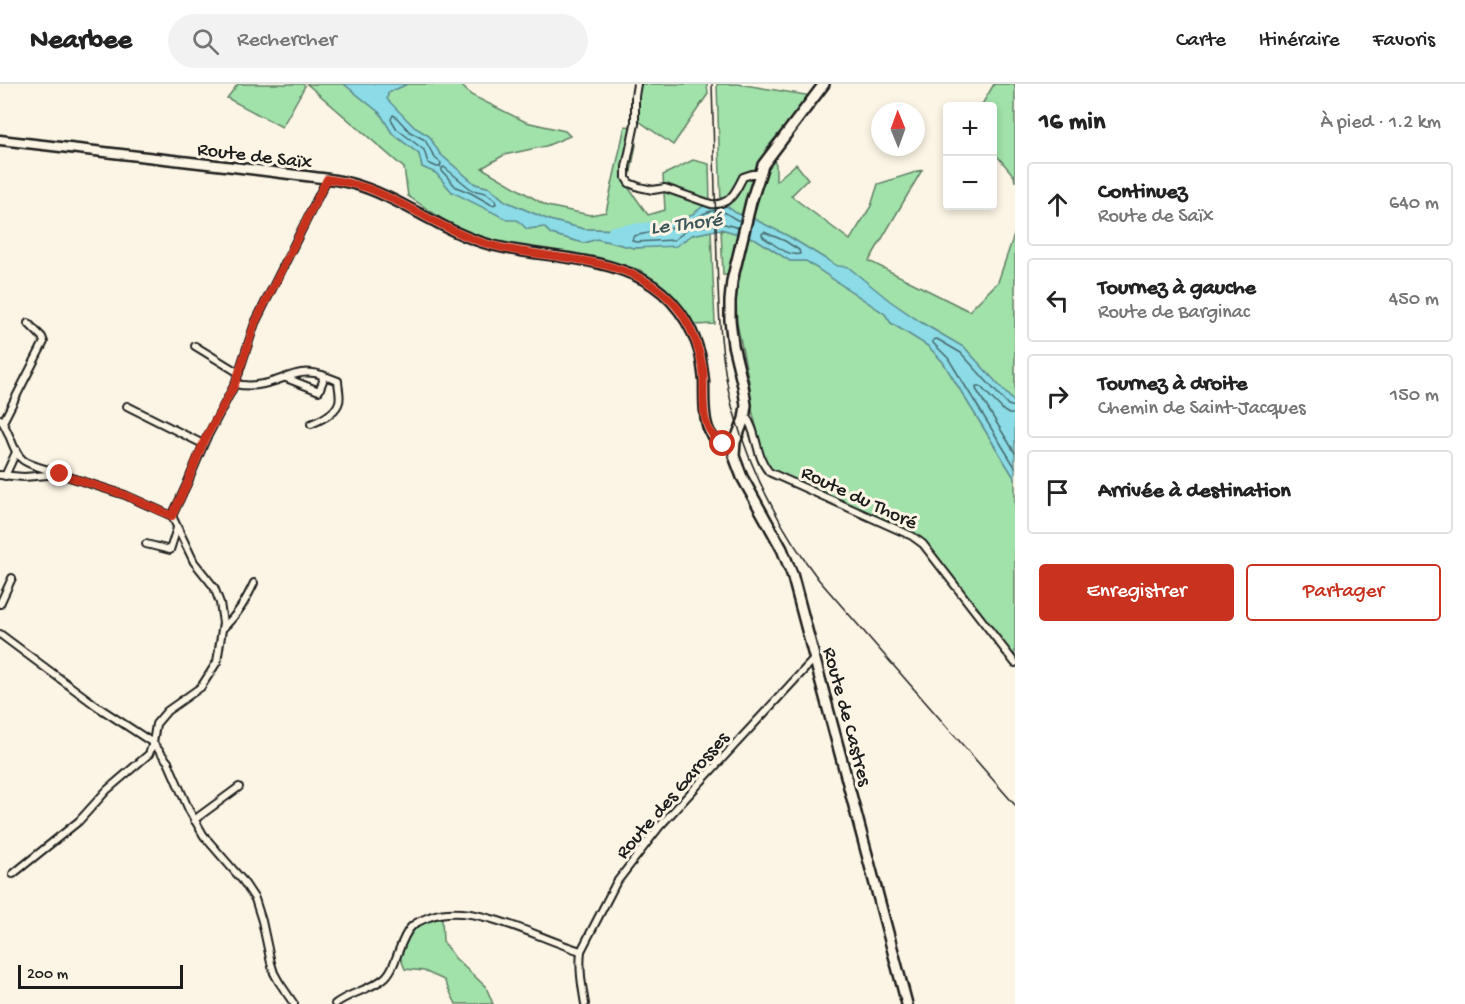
<!DOCTYPE html>
<html lang="fr">
<meta charset="utf-8">
<style>
:root{--surface:#fff;--page:#f2f2f2;--text:#222;--muted:#767676;--line:#e0e0e0;--accent:#c8321e}
body{margin:0;font-family:"Gochi Hand",sans-serif;background:var(--page);color:var(--text)}
.controls{position:absolute;right:18px;top:18px;display:grid;overflow:hidden;border-radius:6px;box-shadow:0 3px 9px #0003}
.controls button{width:54px;height:54px;display:grid;place-items:center;padding:0;border:0;border-bottom:2px solid var(--line);background:var(--surface);color:var(--text);font:30px sans-serif}
.compass{position:absolute;left:871px;top:18px;width:54px;height:54px;border-radius:50%;background:var(--surface);box-shadow:0 3px 9px #0003;rotate:359deg}
.scale{position:absolute;left:18px;bottom:15px;width:165px;box-sizing:border-box;padding-left:6px;border:3px solid #1c1c1c;border-top:0;font-size:16px;line-height:21px;white-space:nowrap;color:#1c1c1c;-webkit-text-stroke:4px #fcf5e5;paint-order:stroke}
.stop{position:absolute;width:18px;height:18px;margin:-14px;border:4px solid #c8321e;border-radius:50%;background:#fff}
.stop.end{background:#c8321e;border-color:#fff;box-shadow:0 2px 6px #0008}
.list{margin:0;padding:0;list-style:none}
h2{display:flex;justify-content:space-between;align-items:center;height:78px;margin:0;padding:0 24px;font-size:26px}
h2 small{font-size:20px;font-weight:400;color:var(--muted)}
.list li{display:grid;grid-template-columns:39px 1fr auto;gap:18px;align-items:center;box-sizing:border-box;height:84px;margin:0 12px 12px;padding:0 12px;border:2px solid var(--line);border-radius:6px}
.list b{display:block;font-size:22px;white-space:nowrap}
.list p{margin:0;font-size:20px;white-space:nowrap;color:var(--muted)}
.list em{font-size:20px;font-style:normal;color:var(--muted)}
.actions{display:flex;gap:12px;padding:18px 24px}
.actions a{flex:1;padding:14px 0;border:2px solid var(--accent);border-radius:6px;text-align:center;font-size:21px;color:var(--accent)}
.actions .main{background:var(--accent);color:#fff}
.icon{flex:none;width:33px;height:33px;fill:none;stroke:currentColor;stroke-width:2;stroke-linecap:round;stroke-linejoin:round}
.map{position:relative;flex:none;width:1015px;height:920px;overflow:hidden}
header{display:flex;align-items:center;gap:36px;box-sizing:border-box;height:84px;padding:0 30px;background:var(--surface);border-bottom:2px solid var(--line)}
header strong{font-size:28px}
nav{display:flex;gap:33px;margin-inline-start:auto;font-size:21px}
.search{width:420px;height:54px;background:var(--page);display:flex;align-items:center;gap:15px;box-sizing:border-box;padding:0 21px;border-radius:33px;color:var(--muted);font-size:22px}
main{display:flex}
aside{flex:1;background:var(--surface)}
.map>svg:first-child{display:block}
.green{fill:#a1e1aa;stroke:#5e7e63;stroke-width:1.5}
.water{fill:#8bdce6;stroke:#5f8f95;stroke-width:1.5}
.lines{fill:none;stroke-linecap:round;stroke-linejoin:round}
.shore{stroke:#48696d;stroke-width:1.5}
.river{stroke:#8bdce6;stroke-width:10}
.minor-casing{stroke:#1c1c1c;stroke-width:10}
.tertiary-casing{stroke:#1c1c1c;stroke-width:13}
.secondary-casing{stroke:#1c1c1c;stroke-width:14}
.minor{stroke:#fcf5e5;stroke-width:6}
.tertiary{stroke:#fcf5e5;stroke-width:8}
.secondary{stroke:#fcf5e5;stroke-width:9}
.rail{stroke:#1c1c1c;stroke-width:1.5}
.route{stroke:#c8321e;stroke-width:8}
.labels{text-anchor:middle;stroke-width:6;stroke-linejoin:round;paint-order:stroke}
.street-label{font-size:20px;fill:#1c1c1c;stroke:#fcf5e5}
.water-label{font-size:21px;font-style:italic;fill:#3d5659;stroke:#fcf5e5}
</style>
<header>
<strong>Nearbee</strong>
<div class="search"><svg class="icon" aria-label="search" viewBox="0 0 24 24"><circle cx="10" cy="10" r="6"/><path d="M15 15l6 6"/></svg>Rechercher</div>
<nav><a>Carte</a><a>Itinéraire</a><a>Favoris</a></nav>
</header>
<main>
<div class="map">
<svg width="1015" height="920" viewBox="0 0 1015 920">
<rect width="100%" height="100%" fill="#fcf5e5"/>
<filter id="ink" filterUnits="userSpaceOnUse"><feTurbulence type="fractalNoise" baseFrequency=".0167" numOctaves="2"/><feDisplacementMap in="SourceGraphic" scale="12" xChannelSelector="R" yChannelSelector="G"/><feConvolveMatrix kernelMatrix="1 2 1 2 8 2 1 2 1" color-interpolation-filters="sRGB"/></filter>
<g filter="url(#ink)">
<g class="green">
<path d="M238,0h65l2,2 -23,41 -55,-29z"/>
<path d="M307,0h37l36,29 12,20 27,21 3,13 14,6 16,19 65,27 10,10 17,-2 7,7 33,9 13,-4 37,9 42,-3 16,-10 19,-4 4,93 -21,1 -21,-29 -33,-26 -28,-8 -120,-21 -42,-17 -42,-28 -4,-28z"/>
<path d="M407,0h53l11,11 55,27 39,9 5,5 -24,10 -42,9 -22,13 65,38 43,9 16,-3 19,-86 8,1 3,18 -8,42 20,28 17,-5 -2,-35 30,-15 16,4 1,41h-5l-19,14 -54,11 -48,-1 -35,-9 -44,-19 -15,-13 -15,-4 -35,-30 -11,-18 -15,-9 -27,-27 1,-7z"/>
<path d="M640,0h67l1,10 -35,51 -34,-24 -1,-26z"/>
<path d="M717,0h21l74,12 -47,54 11,14v17l20,-17 12,15 -17,17 59,44 21,-34 7,-22 44,-14 -53,91 100,50 29,-29 17,-50v171l-50,-55 -43,-25 -85,-57 -49,-30 -36,-18 -16,-5 -11,-8h-4z"/>
<path d="M994,0h21v98l-1,-6 -21,-25 -1,-45h-11z"/>
<path d="M721,145l35,10 34,22h16l79,53 6,9 37,23 15,16 72,117v185l-88,-114 -13,-12 -145,-61 -17,-67 -2,-23 -13,-64 -1,-24 4,-23 -17,-1z"/>
<path d="M432,835h10l1,22 12,17 31,29 7,17h-37l-12,-24 -20,-9 -19,-2 -5,-12c9,-22 10,-28 32,-38z"/>
</g>
<path class="water" d="M344,0h63l-19,9 -1,6 27,28 15,9 11,18 35,30 15,4 15,13 44,19 35,9 48,1 54,-11 19,-14h20l11,8 16,5 36,18 49,30 11,1 42,34 32,22 43,25 50,55v76l-72,-117 -15,-16 -37,-23 -6,-9 -79,-53h-16l-34,-22 -35,-10 -29,6 -16,11 -42,2 -37,-9 -13,4 -33,-9 -7,-7 -17,2 -10,-9h-9l-56,-28 -16,-19 -14,-6 -3,-13 -27,-21 -12,-20z"/>
<g class="lines">
<g class="shore">
<path d="M393,31l2,1 15,16 15,8 10,18 6,5 -1,4h-3l-9,-4 -4,-13 -27,-21 -6,-10z"/>
<path d="M444,83l28,23 14,3 9,7 1,4 -4,1 -21,-12 -15,-6 -14,-16v-3z"/>
<path d="M684,141l3,2v3l-13,10 -39,2 -3,-2 2,-4z"/>
<path d="M739,144l-18,-5 -28,5 -3,-1v-2c7,-9 21,-18 33,-13 7,2 9,7 17,9"/>
<path d="M764,148l21,9 14,9 1,4c-12,3 -26,-10 -37,-17l-1,-3z"/>
<path d="M1015,323l-7,-2 -47,-52 -24,-14 -4,1v3l15,15 67,109"/>
<path d="M1015,330h-6l-5,-3 -24,-25h-4v3l39,64"/>
</g>
<path class="river" d="M613,147l38,-4"/>
<g class="minor-casing">
<g id="minor">
<path d="M637,0l-2,12v28l-9,43v11l3,5 10,4 14,3 12,-2 46,16c19,2 25,-13 32,-27l9,-3h8"/>
<path d="M195,262l44,27"/>
<path d="M235,300c10,2 19,2 28,0 22,-4 36,-17 59,-9l1,6 -4,10 -33,-13"/>
<path d="M127,322l76,38"/>
<path d="M745,331c13,17 10,41 24,57l143,64 11,8 92,119"/>
<path d="M0,335c10,11 12,33 23,41 7,6 25,9 35,13"/>
<path d="M3,338l41,-80 -2,-5 -14,-14"/>
<path d="M311,340c10,-4 25,-11 28,-22 2,-6 -1,-15 -1,-21l-16,-6"/>
<path d="M0,391l24,2 36,-3 65,21 47,21"/>
<path d="M5,392l12,-26"/>
<path d="M172,432l15,-32 18,-43 30,-57 20,-61 72,-144"/>
<path d="M146,460l24,6 7,-22"/>
<path d="M0,520l12,-26"/>
<path d="M223,544c15,-14 22,-26 31,-45"/>
<path d="M0,550l98,73 55,36 15,19 21,48 15,26 39,45 12,18 7,22 9,42 3,10 5,9 15,22"/>
<path d="M194,736l45,-33"/>
<path d="M13,790l66,-53 28,-31 42,-36 4,-11 3,-19 11,-13 34,-24 16,-25 6,-39 -3,-20 -6,-16 -20,-25 -22,-46"/>
<path d="M335,920c14,-11 34,-14 48,-25 14,-10 15,-38 28,-52 6,-6 13,-8 21,-11 44,-14 105,22 149,35"/>
<path d="M585,920c-3,-18 -6,-35 -4,-53l35,-68 44,-57 155,-168"/>
</g>
</g>
<g class="tertiary-casing">
<path id="tertiary" d="M0,56c75,9 150,18 225,26 24,3 48,6 72,9 17,2 36,4 53,8 50,13 91,49 141,62 51,13 106,10 153,35 28,15 48,44 56,74 2,9 3,18 4,27 1,25 -5,63 30,66"/>
</g>
<g class="secondary-casing">
<path id="secondary" d="M824,0l-61,81 -12,37 -11,46 -8,33 -2,20v19l3,25 10,41 3,19 -2,14 -9,23 -1,14 8,21 40,72 10,25 115,430"/>
</g>
<use href="#minor" class="minor"/>
<use href="#tertiary" class="tertiary"/>
<use href="#secondary" class="secondary"/>
<path class="rail" d="M712,0c2,59 3,118 5,177 2,49 3,98 15,145 18,65 46,120 87,174l196,225"/>
</g>
</g>
<g class="lines" filter="url(#ink)">
<path class="route" d="M60,390l65,21 47,21 15,-32 17,-43 31,-57 20,-61 72,-144c13,2 27,5 40,9 38,14 72,40 111,53 68,24 156,6 204,73 11,17 18,36 21,55 3,26 -7,59 20,75"/>
</g>
<g class="labels">
<g class="street-label">
<text transform="translate(255 70) rotate(7)" y="7">Route de Saïx</text>
<text transform="translate(860 412) rotate(25)" y="7">Route du Thoré</text>
<text transform="translate(849 632) rotate(75)" y="7">Route de Castres</text>
<text transform="translate(671 710) rotate(-49)" y="7">Route des Garosses</text>
</g>
<g class="water-label">
<text transform="translate(686 138) rotate(-7)" y="7">Le Thoré</text>
</g>
</g>
</svg>
<div class="controls">
<button>+</button>
<button>−</button>
</div>
<svg class="compass" viewBox="-18 -18 36 36"><path d="M0-13l5 13h-10z" fill="#e53935"/><path d="M0 13l5-13h-10z" fill="#767676"/></svg>
<div class="scale">200 m</div>
<div class="stop" style="left:723px;top:360px"></div>
<div class="stop end" style="left:60px;top:390px"></div>
</div>
<aside>
<h2>16 min<small>À pied · 1.2 km</small></h2>
<ul class="list">
<li><svg class="icon" aria-label="ahead" viewBox="0 0 24 24"><path d="M12 20V5M6 11l6-6 6 6"/></svg><div><b>Continuez</b><p>Route de Saïx</p></div><em>640 m</em></li>
<li><svg class="icon" aria-label="left" viewBox="0 0 24 24"><path d="M17 20v-9H6M10 6l-5 5 5 5"/></svg><div><b>Tournez à gauche</b><p>Route de Barginac</p></div><em>450 m</em></li>
<li><svg class="icon" aria-label="right" viewBox="0 0 24 24"><path d="M7 20v-9h11M14 6l5 5-5 5"/></svg><div><b>Tournez à droite</b><p>Chemin de Saint-Jacques</p></div><em>150 m</em></li>
<li><svg class="icon" aria-label="arrive" viewBox="0 0 24 24"><path d="M6 21V4h12l-3 4 3 4H6"/></svg><div><b>Arrivée à destination</b></div></li>
</ul>
<div class="actions"><a class="main">Enregistrer</a><a>Partager</a></div>
</aside>
</main>
